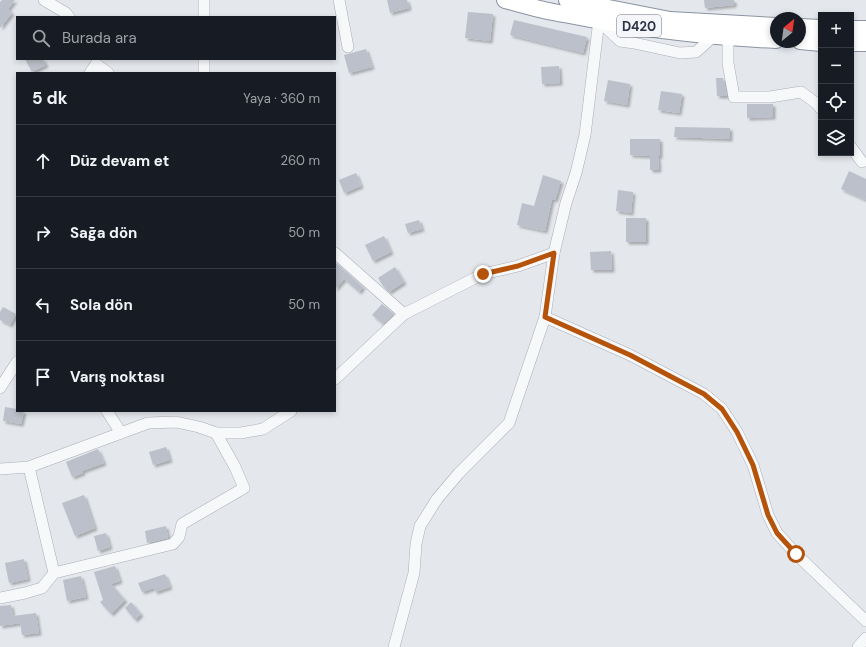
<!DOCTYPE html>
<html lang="tr">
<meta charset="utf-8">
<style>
:root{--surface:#171b24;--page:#20242c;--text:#f1f3f6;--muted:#9ea1a6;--line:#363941}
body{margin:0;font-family:"DM Sans",sans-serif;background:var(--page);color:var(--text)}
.controls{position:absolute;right:12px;top:12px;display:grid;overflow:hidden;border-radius:0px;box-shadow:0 2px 6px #0003}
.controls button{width:36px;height:36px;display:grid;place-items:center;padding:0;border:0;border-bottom:1px solid var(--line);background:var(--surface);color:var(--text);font:20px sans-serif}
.compass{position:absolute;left:770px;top:12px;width:36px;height:36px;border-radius:50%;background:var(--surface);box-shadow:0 2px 6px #0003;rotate:29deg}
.stop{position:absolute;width:12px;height:12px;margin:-9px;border:3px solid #b45309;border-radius:50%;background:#fff}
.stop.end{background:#b45309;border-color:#fff;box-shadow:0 1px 4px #0008}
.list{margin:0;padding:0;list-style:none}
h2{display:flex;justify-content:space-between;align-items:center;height:52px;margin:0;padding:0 16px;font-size:17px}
h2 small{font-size:13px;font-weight:400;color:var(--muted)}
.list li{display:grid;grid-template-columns:26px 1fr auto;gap:12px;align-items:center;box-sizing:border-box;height:72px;padding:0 16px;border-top:1px solid var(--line)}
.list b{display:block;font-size:15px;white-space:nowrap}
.list em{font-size:13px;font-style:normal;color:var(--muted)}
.icon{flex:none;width:22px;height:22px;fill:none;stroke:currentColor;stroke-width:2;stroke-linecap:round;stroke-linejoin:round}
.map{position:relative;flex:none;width:866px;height:647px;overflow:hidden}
.search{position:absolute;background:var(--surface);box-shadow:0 2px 6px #0003;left:16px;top:16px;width:320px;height:44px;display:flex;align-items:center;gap:10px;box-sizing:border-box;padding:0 14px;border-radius:0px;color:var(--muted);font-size:15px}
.panel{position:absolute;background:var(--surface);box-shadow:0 2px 6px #0003;left:16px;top:72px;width:320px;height:340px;border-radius:0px}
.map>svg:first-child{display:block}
.building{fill:#bbc0ca;filter:url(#shadow)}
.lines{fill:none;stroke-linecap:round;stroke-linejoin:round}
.minor-casing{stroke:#a9aeb7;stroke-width:12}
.highway-casing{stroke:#8b94a3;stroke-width:18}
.minor{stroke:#f7f8fa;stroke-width:11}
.highway{stroke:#fff;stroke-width:16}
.route{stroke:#b45309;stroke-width:5}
.labels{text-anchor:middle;stroke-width:3.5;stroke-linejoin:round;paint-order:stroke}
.shield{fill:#f4f6f9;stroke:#676e7b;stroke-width:1}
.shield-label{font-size:13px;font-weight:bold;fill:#2b3445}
</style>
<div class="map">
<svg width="866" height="647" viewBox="0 0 866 647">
<defs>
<filter id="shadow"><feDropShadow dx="2.5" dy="2.5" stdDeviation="1" flood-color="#0004"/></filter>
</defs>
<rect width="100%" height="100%" fill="#e4e7ec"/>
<g class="building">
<path d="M2,0h13l-7,9 4,4 -12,15v-26z"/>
<path d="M387,0h20l2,8 -19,5z"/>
<path d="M704,0h30v5l-29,3z"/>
<path d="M468,12l25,2 -3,27 -25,-3z"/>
<path d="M514,20l73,17 -4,16 -73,-18z"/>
<path d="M366,49l6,18 -23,6 -5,-18z"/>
<path d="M25,59h18l3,6 -14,7z"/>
<path d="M559,66l1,17 -18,1 -1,-17z"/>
<path d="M716,78h7l4,18h-10z"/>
<path d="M608,80l22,4 -3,21 -23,-4z"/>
<path d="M661,91l21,3 -3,19 -21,-3z"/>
<path d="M747,104h26v13l-26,1z"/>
<path d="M675,127l55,1v11l-56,-2z"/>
<path d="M630,139h30v17h-2l1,14h-9v-14l-20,-1z"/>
<path d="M849,171l17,8v21l-25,-11z"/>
<path d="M356,173l5,13 -17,7 -5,-13z"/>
<path d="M543,175l18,6 -6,19 -3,-1 -7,32 -28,-6 5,-22 12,3z"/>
<path d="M618,190l15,2 -2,21 -15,-2z"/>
<rect x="626" y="218" width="20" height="24"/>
<path d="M419,220l3,9 -14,4 -3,-9z"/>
<path d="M384,236l7,16 -18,9 -8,-16z"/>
<path d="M611,251l1,19h-21l-1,-18z"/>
<path d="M335,262l28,25 -4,5 -15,-13 -9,10z"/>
<path d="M395,267l9,15 -15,10 -5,-5 -6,-9z"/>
<path d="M382,304l12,10 -11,10 -11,-9z"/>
<path d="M3,307l13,7 -6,11 -10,-5v-8z"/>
<path d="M5,407l12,2v2h7l-3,13 -18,-3z"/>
<path d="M166,447l4,13 -17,5 -4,-13z"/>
<path d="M98,449l6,14 -22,8 1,2 -11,4 -6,-15z"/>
<path d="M84,495l11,33 -20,8 -13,-33z"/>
<path d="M166,526l2,12 -21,5 -2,-12z"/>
<path d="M106,533l4,14 -12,4 -4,-15z"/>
<path d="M24,559l4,20 -19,4 -4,-20z"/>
<path d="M115,566l5,15 -9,3 14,16 -14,14 -11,-12 3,-2 -9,-28z"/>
<path d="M165,574l5,13 -15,5 -1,-4 -12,4 -4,-9z"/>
<path d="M81,576l5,21 -19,4 -4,-21z"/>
<path d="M131,602l10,12 -6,6 -10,-12z"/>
<path d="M11,605l2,11 23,-3 3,20 -17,2 -2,-12 -20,3v-20z"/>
</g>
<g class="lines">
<g class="minor-casing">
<g id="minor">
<path d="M44,0l22,13 3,4"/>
<path d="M204,0v17"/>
<path d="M339,0l9,47"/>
<path d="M599,21l21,20 14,2 46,10 16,-1 18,-16"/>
<path d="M728,37v26l6,34h36l31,-5 15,11 5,6"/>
<path d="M204,59v14"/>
<path d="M90,73l6,-9 12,9"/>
<path d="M851,147l11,15"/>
<path d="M335,253l69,61"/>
<path d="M545,317l85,38 74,39 18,15 15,23 16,33 15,50 9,18 19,21 70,67"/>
<path d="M335,379l69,-65 79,-40 35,-8 36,-13"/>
<path d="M0,388l17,-26"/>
<path d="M107,411l14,22"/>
<path d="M29,467l25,106"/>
<path d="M0,469l29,-2 119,-44 28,-1 23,5 17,6h25l22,-4 28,-18"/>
<path d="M0,598l25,-5 17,-5 12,-15 119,-29 6,-7 3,-13 62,-36 -9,-21 -19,-34"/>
<path d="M394,647l20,-74 2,-29 4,-18 17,-27 22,-26 50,-50 36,-106 9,-64 12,-50 10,-30 9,-38 14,-115"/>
<path d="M858,647l8,-9"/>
</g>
</g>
<g class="highway-casing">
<g id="highway">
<path d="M505,0c19,5 39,11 59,14 70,14 141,23 212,26"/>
<path d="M567,0l103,20 106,6"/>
<path d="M800,27l21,1"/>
<path d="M851,29h15"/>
<path d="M800,41l21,2"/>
<path d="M851,43h15"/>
</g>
</g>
<use href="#minor" class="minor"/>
<use href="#highway" class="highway"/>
</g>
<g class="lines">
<path class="route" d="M483,274l35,-8 36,-13 -9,64 85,38 74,39 18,15 15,23 16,33 15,50 9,18 19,21"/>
</g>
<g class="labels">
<rect class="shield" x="617" y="15" width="44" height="22" rx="3"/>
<g class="shield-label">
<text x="639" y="31">D420</text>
</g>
</g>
</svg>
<div class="controls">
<button>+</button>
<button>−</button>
<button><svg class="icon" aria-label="locate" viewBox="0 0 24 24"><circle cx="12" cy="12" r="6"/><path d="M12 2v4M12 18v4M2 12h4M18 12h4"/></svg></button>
<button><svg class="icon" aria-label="layers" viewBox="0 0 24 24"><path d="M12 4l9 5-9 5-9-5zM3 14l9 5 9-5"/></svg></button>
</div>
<svg class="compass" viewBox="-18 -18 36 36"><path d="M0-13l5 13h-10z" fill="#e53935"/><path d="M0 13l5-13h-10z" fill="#9ea1a6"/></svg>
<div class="stop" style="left:796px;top:554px"></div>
<div class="stop end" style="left:483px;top:274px"></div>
<div class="search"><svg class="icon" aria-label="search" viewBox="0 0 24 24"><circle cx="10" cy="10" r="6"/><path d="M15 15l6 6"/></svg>Burada ara</div>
<section class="panel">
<h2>5 dk<small>Yaya · 360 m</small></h2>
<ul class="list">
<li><svg class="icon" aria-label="ahead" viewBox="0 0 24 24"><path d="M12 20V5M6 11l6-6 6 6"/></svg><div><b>Düz devam et</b></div><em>260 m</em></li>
<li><svg class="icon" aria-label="right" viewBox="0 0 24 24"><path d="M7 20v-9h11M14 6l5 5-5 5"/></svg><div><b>Sağa dön</b></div><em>50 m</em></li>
<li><svg class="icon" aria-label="left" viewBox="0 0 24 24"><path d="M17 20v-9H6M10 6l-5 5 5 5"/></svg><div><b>Sola dön</b></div><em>50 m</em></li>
<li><svg class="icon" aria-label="arrive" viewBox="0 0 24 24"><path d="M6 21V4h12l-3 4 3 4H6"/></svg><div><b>Varış noktası</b></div></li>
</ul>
</section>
</div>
